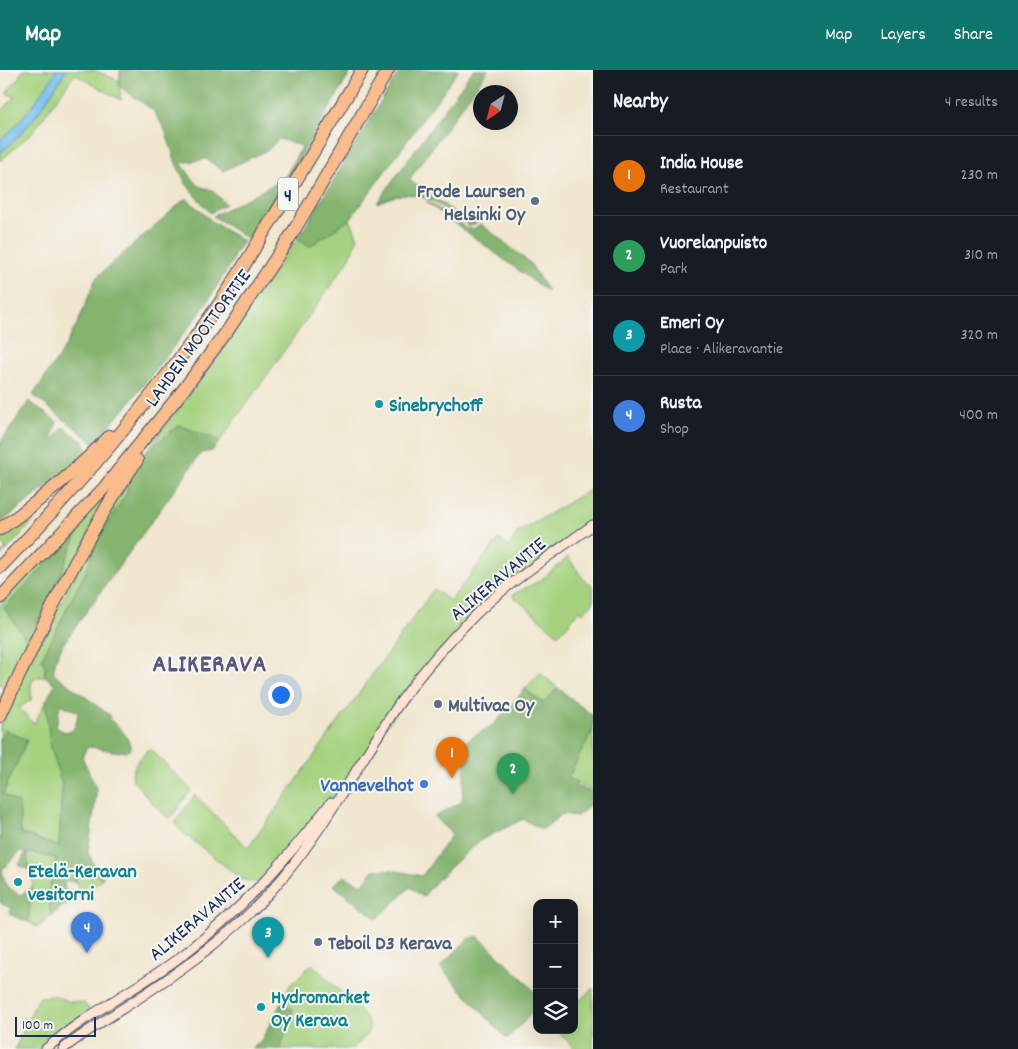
<!DOCTYPE html>
<meta charset="utf-8">
<style>
:root{--surface:#171b24;--page:#20242c;--text:#f1f3f6;--muted:#9ea1a6;--line:#363941;--accent:#0f766e}
body{margin:0;font-family:Dekko,sans-serif;background:var(--page);color:var(--text)}
.controls{position:absolute;right:15px;bottom:15px;display:grid;overflow:hidden;border-radius:10px;box-shadow:0 5px 20px #0002}
.controls button{width:45px;height:45px;display:grid;place-items:center;padding:0;border:0;border-bottom:1px solid var(--line);background:var(--surface);color:var(--text);font:25px sans-serif}
.compass{position:absolute;left:473px;top:15px;width:45px;height:45px;border-radius:50%;background:var(--surface);box-shadow:0 5px 20px #0002;rotate:215deg}
.scale{position:absolute;left:15px;bottom:12px;width:81px;box-sizing:border-box;padding-left:5px;border:2px solid #1b2f5e;border-top:0;font-size:14px;line-height:18px;white-space:nowrap;color:#1b2f5e;-webkit-text-stroke:4px #f6f6f2;paint-order:stroke}
.you{position:absolute;left:280px;top:624px;width:18px;height:18px;margin:-12px;border:4px solid #fff;border-radius:50%;background:#1a73e8;box-shadow:0 0 0 8px #1a73e833}
.badge{display:grid;place-items:center;width:32px;height:32px;border-radius:50%;background:var(--accent);color:#fff;font-size:16px;font-weight:700}
.pin{position:absolute;translate:-50% -41px;filter:drop-shadow(0 1px 2px #0008)}
.pin::after{content:'';position:absolute;top:26px;width:18px;height:15px;background:inherit;clip-path:polygon(0 0,100% 0,50% 100%)}
.list{margin:0;padding:0;list-style:none}
h2{display:flex;justify-content:space-between;align-items:center;height:65px;margin:0;padding:0 20px;font-size:21px}
h2 small{font-size:16px;font-weight:400;color:var(--muted)}
.list li{display:grid;grid-template-columns:32px 1fr auto;gap:15px;align-items:center;box-sizing:border-box;height:80px;padding:0 20px;border-top:1px solid var(--line)}
.list b{display:block;font-size:19px;white-space:nowrap}
.list p{margin:0;font-size:16px;white-space:nowrap;color:var(--muted)}
.list em{font-size:16px;font-style:normal;color:var(--muted)}
.icon{flex:none;width:28px;height:28px;fill:none;stroke:currentColor;stroke-width:2;stroke-linecap:round;stroke-linejoin:round}
.map{position:relative;flex:none;width:593px;height:979px;overflow:hidden}
header{display:flex;align-items:center;gap:30px;box-sizing:border-box;height:70px;padding:0 25px;background:var(--accent);color:#fff}
header strong{font-size:24px}
nav{display:flex;gap:28px;margin-inline-start:auto;font-size:18px}
main{display:flex}
aside{flex:1;background:var(--surface)}
.map>svg:first-child{display:block}
.green{fill:#a6d27f;stroke:#60806e}
.forest{fill:#84b46e;stroke:#507266;fill-rule:evenodd}
.water{fill:#78bff0;stroke:#4a77a7}
.lines{fill:none;stroke-linecap:round;stroke-linejoin:round}
.secondary-casing{stroke:#3b4a6f;stroke-width:11}
.highway-casing{stroke:#3b4a6f;stroke-width:14}
.secondary{stroke:#fde4d1;stroke-width:9}
.highway{stroke:#fabc8b;stroke-width:12}
.service-dot{fill:#5c6f8a;stroke:#f6f6f2;stroke-width:2}
.culture-dot{fill:#0f9aa8;stroke:#f6f6f2;stroke-width:2}
.shop-dot{fill:#3f7fe0;stroke:#f6f6f2;stroke-width:2}
.labels{text-anchor:middle;stroke-width:4;stroke-linejoin:round;paint-order:stroke}
.shield{fill:#f6f6f2;stroke:#5d6b8a;stroke-width:1}
.shield-label{font-size:19px;font-weight:bold;fill:#1b2f5e}
.service-label{font-size:20px;font-weight:bold;fill:#4e5e75;stroke:#f6f6f2;text-anchor:start}
.street-label{font-size:20px;fill:#1b2f5e;stroke:#f6f6f2}
.culture-label{font-size:20px;font-weight:bold;fill:#0d838f;stroke:#f6f6f2;text-anchor:start}
.shop-label{font-size:20px;font-weight:bold;fill:#366cbe;stroke:#f6f6f2;text-anchor:end}
.district-label{font-size:25px;font-weight:bold;letter-spacing:1px;fill:#5b557b;stroke:#f6f6f2}
</style>
<header>
<strong>Map</strong>
<nav><a>Map</a><a>Layers</a><a>Share</a></nav>
</header>
<main>
<div class="map">
<svg width="593" height="979" viewBox="0 0 593 979">
<rect width="100%" height="100%" fill="#f6f6f2"/>
<filter id="ink" filterUnits="userSpaceOnUse"><feTurbulence type="fractalNoise" baseFrequency=".02" numOctaves="2"/><feDisplacementMap in="SourceGraphic" scale="10" xChannelSelector="R" yChannelSelector="G"/><feConvolveMatrix kernelMatrix="1 2 1 2 8 2 1 2 1" color-interpolation-filters="sRGB"/></filter>
<filter id="wash" filterUnits="userSpaceOnUse"><feTurbulence type="fractalNoise" baseFrequency=".0096" numOctaves="4" result="noise"/><feDisplacementMap in="SourceGraphic" scale="20" xChannelSelector="R" yChannelSelector="G"/><feGaussianBlur stdDeviation="1.12" result="paint"/><feColorMatrix in="noise" values="0 0 0 0 0 0 0 0 0 0 0 0 0 0 0 0 0 1.4 0 .05"/><feComposite in="paint" operator="in"/></filter>
<g filter="url(#wash)">
<rect width="100%" height="100%" fill="#f1e6ce"/>
<g class="green">
<path d="M23,0h34c-16,25 -34,51 -57,71v-29l15,-15 -9,-4 12,-14z"/>
<path d="M66,0h28l25,11 2,19 -46,-26 -43,59 -32,28v-8c28,-22 48,-53 66,-83z"/>
<path d="M350,149l8,19 -10,23 -128,180 -41,-15 -34,27 76,-101 57,-86 20,-27 12,7z"/>
<path d="M81,400l-81,87v-2l6,-5 -4,-9h-2v-8z"/>
<path d="M128,406l-1,17 -30,46 -11,33 -22,42 -19,54v8l-10,2 -4,6v16l-12,8 15,16 10,-19 2,2 4,36 12,43 -3,61 -38,-14 -2,-29 -17,-10 25,-54 -22,-10 -5,11v-15l24,-54z"/>
<path d="M112,418l-112,222v-12l4,-8 -4,-7v-78z"/>
<path d="M593,418v37l-88,65 -80,80 -81,118 -86,95 -17,-4 -62,-50 -3,-4v-4l19,-26 53,53 186,-259 16,12 49,-62 10,8 8,-14z"/>
<path d="M568,487l16,23 9,6v17l-10,10 -4,-3 -12,16 -9,9 -46,-40 29,-15z"/>
<path d="M540,603l18,15 -15,15 -18,-14z"/>
<path d="M593,659v61l-17,-6 1,-2 -9,-4z"/>
<path d="M150,678l41,42 -20,27 -3,1 -13,-12 -22,-26c-3,-14 9,-23 17,-32z"/>
<path d="M26,782l30,6 -8,37 3,21 -13,11 -10,-5 5,-42 -4,-10z"/>
<path d="M80,796l18,10 4,3 -14,12 -11,4 1,-13h-3z"/>
<path d="M312,894l55,54 3,9 -4,8 -13,14h-73l13,-40 -13,-4 10,-20z"/>
<path d="M593,918v61h-18l-18,-19h17v-24z"/>
<path d="M56,926l11,5 17,2 8,9 -49,37h-28l20,-44 5,-8z"/>
</g>
<g class="forest">
<path d="M120,0h232l-101,171 -38,-25 65,-34 9,-8 15,-28 -23,-7 -11,11 -45,21 -17,-12 -25,4 17,23 14,4 14,14 -16,9 -23,-28 -10,-19 -12,-36 -12,-20 -34,-24z"/>
<path d="M400,0h59l-109,149 -40,27 -12,-7z"/>
<path d="M473,0h15l-79,110 54,38 12,-2 3,6 -6,3h-4c-20,-13 -42,-34 -68,-30 -7,1 -15,5 -23,8z"/>
<path d="M186,128l28,25 29,18 -8,12 -3,9 -31,50 -75,95 -32,36 -61,-48 32,-48 14,-27 17,-42z"/>
<path d="M426,132l5,2 36,24 6,1 8,-5 49,39 18,29z"/>
<path d="M29,331l28,21 -5,15 2,3 9,-13 21,15 3,10 -19,19 -68,52v-80z"/>
<path d="M179,355l41,16 -8,10 -11,2 -138,191 -7,15 -3,14 58,43 -2,3c11,8 17,15 22,28l-1,3c-15,5 -27,-3 -43,-3l-5,10 15,33 -9,63 9,17 7,7 -2,2 -4,-3 -18,-10 -5,16 -10,-1 -1,6 4,4 10,1 -1,3 -26,21 -3,-21 8,-37 -29,-6 2,18 -10,-5 7,-13 -5,-1 -19,19 4,16 14,9 12,-7 -4,34 -19,-8 2,-6 -11,-5v-162l5,-11 22,10 -24,54 16,10 2,29 38,14 3,-61 -12,-43 -4,-36 -2,-2 11,-21 -10,-8v-8l-3,-10 44,-86 11,-33 30,-46 1,-17 17,-23zM60,634l18,8c-2,15 -5,27 -22,15z"/>
<path d="M79,460l-22,53 -29,59 -24,-34z"/>
<path d="M558,618l35,28v13l-25,49 9,4 -2,4 17,6c1,12 -6,18 -15,24l-15,-2 -20,16 -19,-11 -44,22 -40,37 -16,19 -13,-10 -33,32 -44,-34 11,-9 18,9 12,-15h18l30,6 30,-42 -18,-17 28,-15 4,-48 -14,-4 42,-26 31,-35 18,14z"/>
<path d="M478,866l48,46 11,13v13l-30,31 -67,-72 28,-28z"/>
<path d="M280,935l13,4 -13,40h-28l10,-10z"/>
</g>
<path class="water" d="M57,0h9c-19,30 -38,61 -66,83v-12c22,-20 42,-46 57,-71z"/>
</g>
<g filter="url(#ink)">
<g class="lines">
<g class="secondary-casing">
<g id="secondary">
<path d="M46,979c42,-37 94,-61 138,-95 59,-45 102,-94 147,-152"/>
<path d="M63,979c28,-22 59,-39 88,-59 43,-29 85,-60 120,-99 52,-57 86,-127 130,-190 23,-32 49,-62 77,-89 35,-33 76,-59 115,-87"/>
</g>
</g>
<g class="highway-casing">
<g id="highway">
<path d="M0,459c40,-28 76,-58 110,-93"/>
<path d="M0,497c76,-78 146,-160 209,-249 20,-27 38,-57 55,-86 34,-53 66,-108 98,-162"/>
<path d="M0,528l104,-110 77,-95 47,-63 64,-96 96,-164"/>
<path d="M0,646c41,-87 82,-176 137,-256"/>
</g>
</g>
<use href="#secondary" class="secondary"/>
<use href="#highway" class="highway"/>
</g>
</g>
<g class="service-dot">
<circle cx="535" cy="131" r="5"/>
<circle cx="438" cy="634" r="5"/>
<circle cx="318" cy="872" r="5"/>
</g>
<g class="culture-dot">
<circle cx="379" cy="334" r="5"/>
<circle cx="18" cy="812" r="5"/>
<circle cx="261" cy="937" r="5"/>
</g>
<circle class="shop-dot" cx="424" cy="714" r="5"/>
<g class="labels">
<rect class="shield" x="278" y="107.5" width="20" height="33" rx="4"/>
<g class="shield-label">
<text x="288" y="131">4</text>
</g>
<g class="service-label">
<text x="525" y="127" text-anchor="end">Frode Laursen<tspan x="525" dy="23">Helsinki Oy</tspan></text>
<text x="448" y="641">Multivac Oy</text>
<text x="328" y="879">Teboil D3 Kerava</text>
</g>
<g class="street-label">
<text transform="translate(197 267) rotate(-54)" y="7">LAHDEN MOOTTORITIE</text>
<text transform="translate(497 508) rotate(-40)" y="7">ALIKERAVANTIE</text>
<text transform="translate(196 848) rotate(-40)" y="7">ALIKERAVANTIE</text>
</g>
<g class="culture-label">
<text x="389" y="341">Sinebrychoff</text>
<text x="28" y="807">Etelä-Keravan<tspan x="28" dy="23">vesitorni</tspan></text>
<text x="271" y="933">Hydromarket<tspan x="271" dy="23">Oy Kerava</tspan></text>
</g>
<g class="shop-label">
<text x="414" y="721">Vannevelhot</text>
</g>
<g class="district-label">
<text x="210" y="601">ALIKERAVA</text>
</g>
</g>
</svg>
<div class="controls">
<button>+</button>
<button>−</button>
<button><svg class="icon" aria-label="layers" viewBox="0 0 24 24"><path d="M12 4l9 5-9 5-9-5zM3 14l9 5 9-5"/></svg></button>
</div>
<svg class="compass" viewBox="-18 -18 36 36"><path d="M0-13l5 13h-10z" fill="#e53935"/><path d="M0 13l5-13h-10z" fill="#9ea1a6"/></svg>
<div class="scale">100 m</div>
<div class="you"></div>
<div class="pin badge" style="left:452px;top:708px;background:#e8710a">1</div>
<div class="pin badge" style="left:513px;top:724px;background:#2e9e5b">2</div>
<div class="pin badge" style="left:268px;top:888px;background:#0f9aa8">3</div>
<div class="pin badge" style="left:87px;top:883px;background:#3f7fe0">4</div>
</div>
<aside>
<h2>Nearby<small>4 results</small></h2>
<ul class="list">
<li><span class="badge" style="background:#e8710a">1</span><div><b>India House</b><p>Restaurant</p></div><em>230 m</em></li>
<li><span class="badge" style="background:#2e9e5b">2</span><div><b>Vuorelanpuisto</b><p>Park</p></div><em>310 m</em></li>
<li><span class="badge" style="background:#0f9aa8">3</span><div><b>Emeri Oy</b><p>Place · Alikeravantie</p></div><em>320 m</em></li>
<li><span class="badge" style="background:#3f7fe0">4</span><div><b>Rusta</b><p>Shop</p></div><em>400 m</em></li>
</ul>
</aside>
</main>
